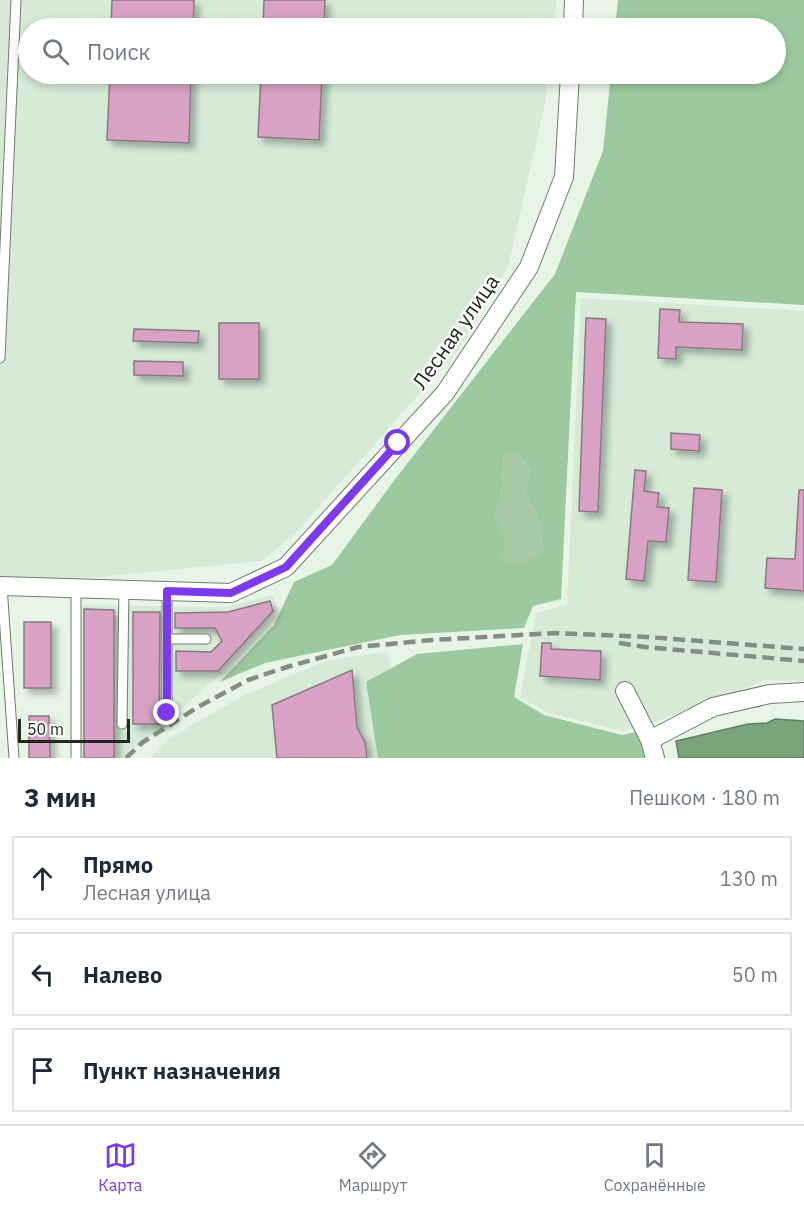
<!DOCTYPE html>
<html lang="ru">
<meta charset="utf-8">
<style>
:root{--surface:#fff;--page:#f6f6f7;--text:#1f2937;--muted:#747a83;--line:#e0e1e3;--accent:#7c3aed}
body{margin:0;font-family:"IBM Plex Sans",sans-serif;background:var(--page);color:var(--text)}
.scale{position:absolute;left:18px;bottom:15px;width:112px;box-sizing:border-box;padding-left:6px;border:3px solid #212721;border-top:0;font-size:16px;line-height:21px;white-space:nowrap;color:#212721;-webkit-text-stroke:4px #fcfefb;paint-order:stroke}
.stop{position:absolute;width:18px;height:18px;margin:-14px;border:4px solid #7c3aed;border-radius:50%;background:#fff}
.stop.end{background:#7c3aed;border-color:#fff;box-shadow:0 2px 6px #0008}
.list{margin:0;padding:0;list-style:none}
h2{display:flex;justify-content:space-between;align-items:center;height:78px;margin:0;padding:0 24px;font-size:26px}
h2 small{font-size:20px;font-weight:400;color:var(--muted)}
.list li{display:grid;grid-template-columns:39px 1fr auto;gap:18px;align-items:center;box-sizing:border-box;height:84px;margin:0 12px 12px;padding:0 12px;border:2px solid var(--line);border-radius:0px}
.list b{display:block;font-size:22px;white-space:nowrap}
.list p{margin:0;font-size:20px;white-space:nowrap;color:var(--muted)}
.list em{font-size:20px;font-style:normal;color:var(--muted)}
.icon{flex:none;width:33px;height:33px;fill:none;stroke:currentColor;stroke-width:2;stroke-linecap:round;stroke-linejoin:round}
.map{position:relative;flex:none;width:804px;height:758px;overflow:hidden}
.search{position:absolute;background:var(--surface);box-shadow:0 3px 9px #0003;left:18px;right:18px;top:18px;height:66px;display:flex;align-items:center;gap:15px;box-sizing:border-box;padding:0 21px;border-radius:33px;color:var(--muted);font-size:22px}
.sheet{height:366px;background:var(--surface)}
nav{display:flex;justify-content:space-around;align-items:center;box-sizing:border-box;height:84px;border-top:2px solid var(--line);background:var(--surface);font-size:16px;color:var(--muted)}
nav a{display:grid;justify-items:center;gap:3px}
nav .on{color:var(--accent)}
.map>svg:first-child{display:block}
.built{fill:#d6ead6}
.green{fill:#a8caa8}
.forest{fill:#9dc99e;fill-rule:evenodd}
.water{fill:#7aa57b;stroke:#5f7f60;stroke-width:1.5}
.building{fill:#d7a2c3;stroke:#897982;stroke-width:1.5;filter:url(#shadow)}
.lines{fill:none;stroke-linecap:round;stroke-linejoin:round}
.service-casing{stroke:#6f7c6f;stroke-width:11}
.minor-casing{stroke:#6f7c6f;stroke-width:20}
.service{stroke:#fff;stroke-width:9}
.minor{stroke:#fff;stroke-width:18}
.rail{stroke:#838d83;stroke-width:4.5;stroke-dasharray:12 6;stroke-linecap:butt}
.route{stroke:#7c3aed;stroke-width:8}
.labels{text-anchor:middle;stroke-width:5;stroke-linejoin:round;paint-order:stroke}
.street-label{font-size:21px;fill:#212721;stroke:#fcfefb}
</style>
<div class="map">
<svg width="804" height="758" viewBox="0 0 804 758">
<defs>
<filter id="shadow"><feDropShadow dx="5.5" dy="5.5" stdDeviation="3" flood-color="#0004"/></filter>
</defs>
<rect width="100%" height="100%" fill="#e7f5e7"/>
<g class="built">
<path d="M0,0h557l-4,28h-525v46h520l-3,30 -37,163 -52,86 -159,178 -35,30 -193,19 -69,-3z"/>
<path d="M581,298l223,13v370l-39,-1 -105,40 -37,11 -74,-18 -29,-15 16,-85 31,-8z"/>
<path d="M273,595l4,15 -60,67 -56,50 -39,31h-50l-1,-153 154,2z"/>
<path d="M387,652l30,106h-267l17,-18 75,-44 86,-36z"/>
</g>
<path class="green" d="M504,453h14l12,17 -5,21 15,30 3,30 -21,15 -22,-7 -7,-44 8,-14z"/>
<g class="forest">
<path d="M618,0h186v305l-228,-13 -15,307 -28,7 -9,22 -124,7 -135,28 -45,19 54,-57 20,-43 38,-17 64,-87 159,-204 48,-123 8,-77h165v-46h-161zM504,453h14l12,17 -5,21 15,30 3,30 -21,14 -22,-6 6,-15 -13,-29 8,-14z"/>
<path d="M523,644l-9,53 30,18 78,20 18,-4 9,27h-271l-12,-76 51,-28z"/>
</g>
<path class="water" d="M775,719l29,2v37h-125l-3,-17 72,-17 19,-1z"/>
<g class="building">
<path d="M112,0h82l-1,28h-82z"/>
<path d="M264,0h61l-1,28h-61z"/>
<path d="M110,74h81l-2,69 -82,-3z"/>
<path d="M261,74h61l-3,66 -61,-3z"/>
<path d="M660,309l20,1 -1,12 64,2 -1,26 -66,-3v12l-18,-1z"/>
<path d="M586,318l20,1 -8,193 -19,-1z"/>
<rect x="219" y="323" width="40" height="56"/>
<path d="M134,329l65,2 -1,12 -65,-2z"/>
<path d="M134,361l49,1v14l-49,-1z"/>
<path d="M671,433l29,2 -1,16 -28,-2z"/>
<path d="M635,470l11,1 -2,20 15,2 -2,14 12,1 -3,34 -18,-1 -4,40 -18,-2z"/>
<path d="M694,488l28,2 -6,92 -28,-2z"/>
<path d="M799,490h5v101l-39,-3 2,-30 28,1z"/>
<path d="M270,601l3,10 -55,60h-42v-20l35,1 11,-11 -7,-13h-40v-15l53,-1z"/>
<path d="M84,609l30,1v148h-30z"/>
<path d="M133,612h27l-1,112h-26z"/>
<rect x="24" y="622" width="27" height="66"/>
<path d="M542,643h9v6l50,2 -1,29 -60,-4z"/>
<path d="M352,670l5,57 8,15 2,16h-90l-5,-53z"/>
<path d="M29,716h20l1,42h-21z"/>
</g>
<g class="lines">
<g class="service-casing">
<g id="service">
<path d="M0,358l16,-358"/>
<path d="M2,586l12,172"/>
<path d="M167,639h39"/>
<path d="M167,713v-122"/>
<path d="M122,724l2,-135"/>
<path d="M76,758v-170"/>
</g>
</g>
<g class="minor-casing">
<g id="minor">
<path d="M573,28l1,-28"/>
<path d="M0,586l231,7 55,-26 159,-174 84,-126 35,-90 6,-103"/>
<path d="M625,691l25,49 5,18"/>
<path d="M650,740l63,-33 57,-13 34,-2"/>
</g>
</g>
<use href="#service" class="service"/>
<use href="#minor" class="minor"/>
<g class="rail">
<path d="M619,643l26,4 159,14"/>
<path d="M126,758l17,-16 55,-35 50,-27 39,-13 71,-20 74,-7 124,-7 91,4 157,12"/>
</g>
</g>
<g class="lines">
<path class="route" d="M167,713v-122l64,2 55,-26 112,-124"/>
</g>
<g class="labels">
<g class="street-label">
<text transform="translate(456 332) rotate(-55)" y="7">Лесная улица</text>
</g>
</g>
</svg>
<div class="scale">50 m</div>
<div class="stop" style="left:398px;top:443px"></div>
<div class="stop end" style="left:167px;top:713px"></div>
<div class="search"><svg class="icon" aria-label="search" viewBox="0 0 24 24"><circle cx="10" cy="10" r="6"/><path d="M15 15l6 6"/></svg>Поиск</div>
</div>
<section class="sheet">
<h2>3 мин<small>Пешком · 180 m</small></h2>
<ul class="list">
<li><svg class="icon" aria-label="ahead" viewBox="0 0 24 24"><path d="M12 20V5M6 11l6-6 6 6"/></svg><div><b>Прямо</b><p>Лесная улица</p></div><em>130 m</em></li>
<li><svg class="icon" aria-label="left" viewBox="0 0 24 24"><path d="M17 20v-9H6M10 6l-5 5 5 5"/></svg><div><b>Налево</b></div><em>50 m</em></li>
<li><svg class="icon" aria-label="arrive" viewBox="0 0 24 24"><path d="M6 21V4h12l-3 4 3 4H6"/></svg><div><b>Пункт назначения</b></div></li>
</ul>
</section>
<nav>
<a class="on"><svg class="icon" aria-label="map" viewBox="0 0 24 24"><path d="M3 6l6-2 6 2 6-2v14l-6 2-6-2-6 2zM9 4v14M15 6v14"/></svg>Карта</a>
<a><svg class="icon" aria-label="directions" viewBox="0 0 24 24"><path d="M12 3l9 9-9 9-9-9zM9 14v-3h6M13 9l2 2-2 2"/></svg>Маршрут</a>
<a><svg class="icon" aria-label="saved" viewBox="0 0 24 24"><path d="M7 4h10v16l-5-4-5 4z"/></svg>Сохранённые</a>
</nav>
